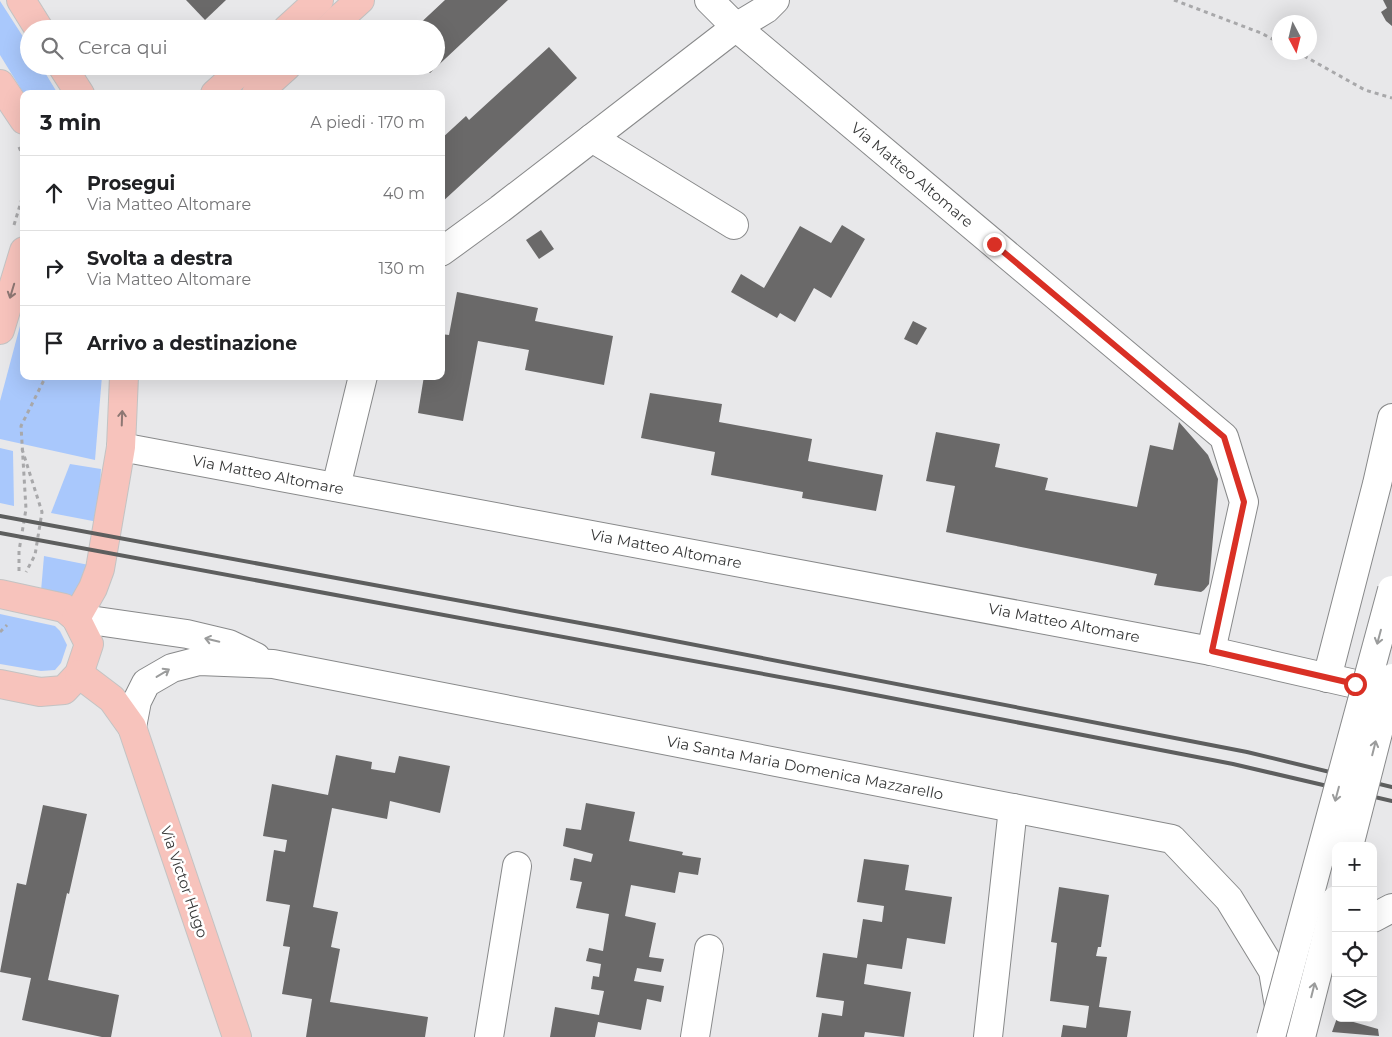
<!DOCTYPE html>
<html lang="it">
<meta charset="utf-8">
<style>
:root{--surface:#fff;--page:#f6f6f6;--text:#202124;--muted:#757577;--line:#e0e0e0}
body{margin:0;font-family:Montserrat,sans-serif;background:var(--page);color:var(--text)}
.controls{position:absolute;right:15px;bottom:15px;display:grid;overflow:hidden;border-radius:10px;box-shadow:0 5px 20px #0002}
.controls button{width:45px;height:45px;display:grid;place-items:center;padding:0;border:0;border-bottom:1px solid var(--line);background:var(--surface);color:var(--text);font:25px sans-serif}
.compass{position:absolute;left:1272px;top:15px;width:45px;height:45px;border-radius:50%;background:var(--surface);box-shadow:0 5px 20px #0002;rotate:173deg}
.stop{position:absolute;width:15px;height:15px;margin:-11px;border:4px solid #d93025;border-radius:50%;background:#fff}
.stop.end{background:#d93025;border-color:#fff;box-shadow:0 1px 5px #0008}
.list{margin:0;padding:0;list-style:none}
h2{display:flex;justify-content:space-between;align-items:center;height:65px;margin:0;padding:0 20px;font-size:21px}
h2 small{font-size:16px;font-weight:400;color:var(--muted)}
.list li{display:grid;grid-template-columns:32px 1fr auto;gap:15px;align-items:center;box-sizing:border-box;height:75px;padding:0 20px;border-top:1px solid var(--line)}
.list b{display:block;font-size:19px;white-space:nowrap}
.list p{margin:0;font-size:16px;white-space:nowrap;color:var(--muted)}
.list em{font-size:16px;font-style:normal;color:var(--muted)}
.icon{flex:none;width:28px;height:28px;fill:none;stroke:currentColor;stroke-width:2;stroke-linecap:round;stroke-linejoin:round}
.map{position:relative;flex:none;width:1392px;height:1037px;overflow:hidden}
.search{position:absolute;background:var(--surface);box-shadow:0 5px 20px #0002;left:20px;top:20px;width:425px;height:55px;display:flex;align-items:center;gap:12px;box-sizing:border-box;padding:0 18px;border-radius:28px;color:var(--muted);font-size:19px}
.panel{position:absolute;background:var(--surface);box-shadow:0 5px 20px #0002;left:20px;top:90px;width:425px;height:290px;border-radius:10px}
.map>svg:first-child{display:block}
.green{fill:#a9c8fc}
.building{fill:#6a6969}
.lines{fill:none;stroke-linecap:round;stroke-linejoin:round}
.minor-casing{stroke:#88898a;stroke-width:30}
.major-casing{stroke:#c3c3c3;stroke-width:30}
.path{stroke:#a8a8aa;stroke-width:3;stroke-dasharray:4 4;stroke-linecap:butt}
.minor{stroke:#fff;stroke-width:28}
.major{stroke:#f7c3bc;stroke-width:28}
.rail{stroke:#5d5e5e;stroke-width:4}
.minor-bridge-casing{stroke:#88898a;stroke-width:30;stroke-linecap:butt}
.minor-bridge{stroke:#fff;stroke-width:28}
.oneway{stroke:#8d7773}
.oneway2{stroke:#9b9c9c}
.route{stroke:#d93025;stroke-width:6}
.labels{text-anchor:middle;stroke-width:5;stroke-linejoin:round;paint-order:stroke}
.street-label{font-size:15px;fill:#373838;stroke:#fff}
</style>
<div class="map">
<svg width="1392" height="1037" viewBox="0 0 1392 1037">
<rect width="100%" height="100%" fill="#e8e8ea"/>
<g class="green">
<path d="M0,1l29,45v20h12l17,28h-34l-24,-39z"/>
<path d="M24,311v65h78l-7,84 -95,-21v-38z"/>
<path d="M0,448l13,3 1,55 -14,-3z"/>
<path d="M70,464l31,5 -3,53 -47,-9z"/>
<path d="M44,556l45,9 -5,19 -11,13 -32,-6z"/>
<path d="M0,614l55,12 5,5 7,14 -6,18 -6,7 -14,1 -41,-7z"/>
</g>
<g class="building">
<path d="M186,0h40l-21,20z"/>
<path d="M445,0h63l-78,73 -7,-7h13v-37h-22z"/>
<path d="M1383,0h9v26l-6,-5 -5,-9 6,-4z"/>
<path d="M549,47l28,31 -136,125v-64l25,-23 3,4z"/>
<path d="M842,225l23,14 -34,59 -17,-10 -19,34 -15,-9 -3,5 -46,-26 10,-18 23,14 36,-62 31,17z"/>
<path d="M541,230l13,19 -15,10 -13,-19z"/>
<path d="M457,292l81,16 -3,13 78,15 -9,49 -79,-15 4,-20 -51,-9 -15,80 -45,-8 6,-37h17v-42l8,1z"/>
<path d="M913,321l14,7 -10,17 -13,-6z"/>
<path d="M650,393l72,11 -3,18 93,17 -4,22 75,14 -7,36 -74,-13 1,-6 -92,-17 4,-23 -74,-14z"/>
<path d="M1179,422l29,33 10,24 -9,105 -5,6 -3,2 -47,-7 3,-11 -211,-42 9,-46 -29,-5 10,-49 64,12 -5,23 53,11 -3,12 92,17 13,-62 23,5z"/>
<path d="M336,755l36,7 -1,7 24,4 4,-17 51,10 -10,47 -50,-12 -3,18 -55,-11 -19,99 25,5 -7,35 9,2 -10,53 98,15 -3,20h-119l6,-38 -30,-5 8,-47 -7,-1 7,-41 -24,-4 8,-51 11,2 2,-12 -24,-4 9,-52 56,11z"/>
<path d="M586,803l49,9 -6,29 54,11 -1,3 19,3 -3,17 -19,-3 -4,21 -44,-8 -6,31 31,7 -7,34 15,2 -3,13 -24,-4 -3,13 30,5 -3,16 -14,-3 -6,31 -43,-8 -3,15h-45l5,-30 44,8 5,-24 -13,-2 2,-13 6,1 2,-13 -15,-3 3,-13 14,3 6,-37 -33,-6 6,-26 -12,-2 4,-22 17,4 2,-8 -30,-8 3,-18 15,2z"/>
<path d="M43,805l44,9 -18,80 -2,-1 -19,87 71,15 -8,42h-9l-80,-17 9,-42 -31,-6 17,-89 9,2z"/>
<path d="M864,859l45,6 -4,25 47,7 -7,47 -38,-6 -5,31 -35,-5 -3,20 47,8 -7,45 -39,-5 -1,5h-46l4,-24 20,3 2,-15 -28,-4 7,-44 34,5 6,-39 19,3 2,-16 -27,-4z"/>
<path d="M1059,887l50,8 -8,52h-3l-2,9 11,1 -8,50 32,4 -4,26h-66l2,-12 23,3 3,-22 -39,-5 7,-58 -6,-1z"/>
<path d="M1337,1018h11l2,3 28,8 1,7 -47,-4z"/>
</g>
<g class="lines">
<g class="minor-casing">
<g id="minor">
<path d="M709,0l27,27 488,410 20,65 -33,149"/>
<path d="M592,138l142,87"/>
<path d="M441,252l59,-43 236,-182 30,-18 9,-9"/>
<path d="M121,447l1090,204 144,33 33,6"/>
<path d="M336,487l27,-111"/>
<path d="M76,618l111,16 42,10 27,13"/>
<path d="M1327,678l50,-194 15,-66"/>
<path d="M132,727l5,-26 9,-18 26,-15 27,-7 74,3 899,175 57,60 44,72 7,41"/>
<path d="M1373,918l19,-10"/>
<path d="M489,1037l28,-171"/>
<path d="M695,1037l14,-88"/>
<path d="M988,1037l25,-229"/>
</g>
</g>
<g class="major-casing">
<g id="major">
<path d="M21,0l18,29"/>
<path d="M287,29l32,-29"/>
<path d="M328,29l32,-29"/>
<path d="M62,66l18,28"/>
<path d="M0,84l24,36"/>
<path d="M215,94l31,-28"/>
<path d="M256,94l31,-28"/>
<path d="M0,330l24,-79"/>
<path d="M0,594l64,14 12,10 13,26 -10,30 -15,16 -24,2 -40,-8"/>
<path d="M76,618l17,-30 7,-19 21,-122 3,-71"/>
<path d="M79,674l33,25 20,28 105,310"/>
</g>
</g>
<g class="path">
<path d="M1174,0l87,33 19,10"/>
<path d="M1297,52l68,38 27,8"/>
<path d="M19,147l5,12"/>
<path d="M14,225l10,-33"/>
<path d="M22,449l20,63 -7,43 -9,17"/>
<path d="M19,571v-20l7,-42 -5,-83 25,-50"/>
<path d="M0,632l7,-7"/>
</g>
<use href="#minor" class="minor"/>
<use href="#major" class="major"/>
<g class="rail">
<path d="M0,516l618,114 629,122 145,35"/>
<path d="M0,533l834,154 399,77 159,37"/>
</g>
<g class="minor-bridge-casing">
<g id="minor-bridge">
<path d="M1349,846l43,-168"/>
<path d="M1271,1037l121,-447"/>
<path d="M1301,1037l35,-137"/>
</g>
</g>
<use href="#minor-bridge" class="minor-bridge"/>
</g>
<defs><path id="oneway-shaft" d="M-6 0H5M1.5-3L5.5 0L1.5 3" fill="none" stroke-width="1.6" stroke-linecap="round" stroke-linejoin="round" transform="scale(1.25)"/></defs>
<g class="oneway">
<use href="#oneway-shaft" transform="translate(12 291) rotate(107)"/>
<use href="#oneway-shaft" transform="translate(122 418) rotate(-88)"/>
</g>
<g class="oneway2">
<use href="#oneway-shaft" transform="translate(1379 637) rotate(105)"/>
<use href="#oneway-shaft" transform="translate(212 640) rotate(-167)"/>
<use href="#oneway-shaft" transform="translate(163 673) rotate(-31)"/>
<use href="#oneway-shaft" transform="translate(1374 748) rotate(-76)"/>
<use href="#oneway-shaft" transform="translate(1337 794) rotate(105)"/>
<use href="#oneway-shaft" transform="translate(1313 990) rotate(-76)"/>
</g>
<g class="lines">
<path class="route" d="M994,244l230,193 20,65 -32,149 143,33"/>
</g>
<g class="labels">
<g class="street-label">
<text transform="translate(912 175) rotate(40)" y="5">Via Matteo Altomare</text>
<text transform="translate(268 475) rotate(11)" y="5">Via Matteo Altomare</text>
<text transform="translate(666 549) rotate(11)" y="5">Via Matteo Altomare</text>
<text transform="translate(1064 623) rotate(11)" y="5">Via Matteo Altomare</text>
<text transform="translate(805 768) rotate(11)" y="5">Via Santa Maria Domenica Mazzarello</text>
<text transform="translate(184 882) rotate(71)" y="5">Via Victor Hugo</text>
</g>
</g>
</svg>
<div class="controls">
<button>+</button>
<button>−</button>
<button><svg class="icon" aria-label="locate" viewBox="0 0 24 24"><circle cx="12" cy="12" r="6"/><path d="M12 2v4M12 18v4M2 12h4M18 12h4"/></svg></button>
<button><svg class="icon" aria-label="layers" viewBox="0 0 24 24"><path d="M12 4l9 5-9 5-9-5zM3 14l9 5 9-5"/></svg></button>
</div>
<svg class="compass" viewBox="-18 -18 36 36"><path d="M0-13l5 13h-10z" fill="#e53935"/><path d="M0 13l5-13h-10z" fill="#757577"/></svg>
<div class="stop" style="left:1355px;top:684px"></div>
<div class="stop end" style="left:994px;top:244px"></div>
<div class="search"><svg class="icon" aria-label="search" viewBox="0 0 24 24"><circle cx="10" cy="10" r="6"/><path d="M15 15l6 6"/></svg>Cerca qui</div>
<section class="panel">
<h2>3 min<small>A piedi · 170 m</small></h2>
<ul class="list">
<li><svg class="icon" aria-label="ahead" viewBox="0 0 24 24"><path d="M12 20V5M6 11l6-6 6 6"/></svg><div><b>Prosegui</b><p>Via Matteo Altomare</p></div><em>40 m</em></li>
<li><svg class="icon" aria-label="right" viewBox="0 0 24 24"><path d="M7 20v-9h11M14 6l5 5-5 5"/></svg><div><b>Svolta a destra</b><p>Via Matteo Altomare</p></div><em>130 m</em></li>
<li><svg class="icon" aria-label="arrive" viewBox="0 0 24 24"><path d="M6 21V4h12l-3 4 3 4H6"/></svg><div><b>Arrivo a destinazione</b></div></li>
</ul>
</section>
</div>
